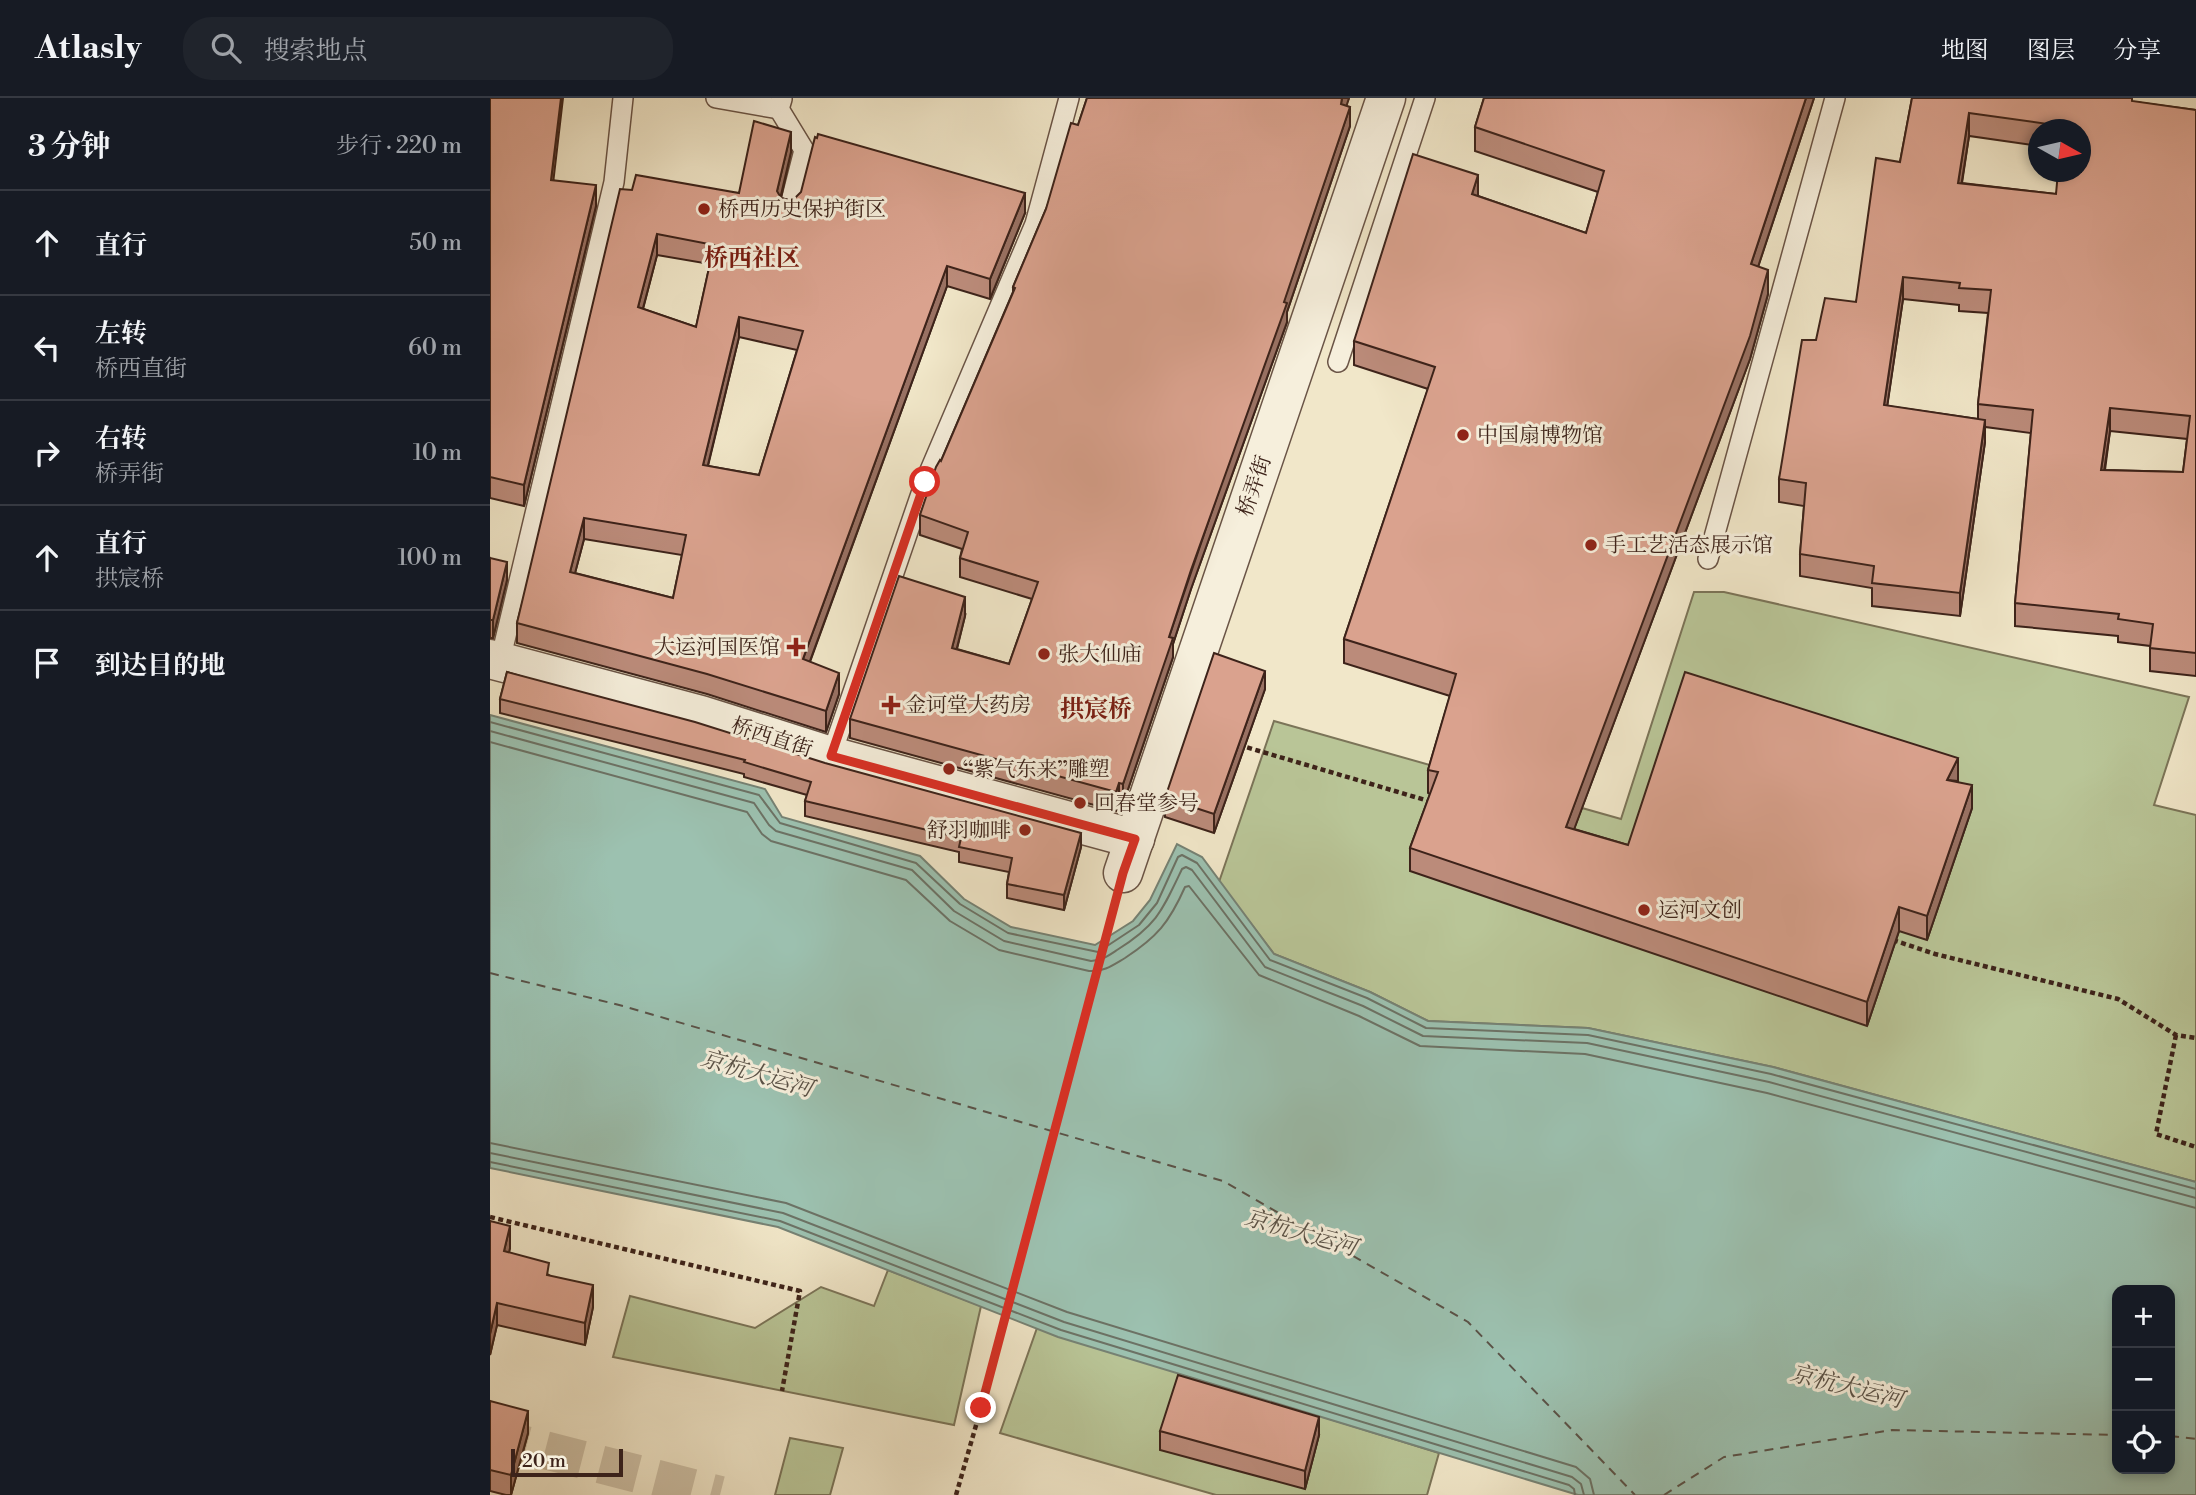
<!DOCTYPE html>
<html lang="zh">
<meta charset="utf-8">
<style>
:root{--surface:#171b24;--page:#20242c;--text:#f1f3f6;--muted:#9ea1a6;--line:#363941}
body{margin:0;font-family:"Libre Bodoni","Noto Serif SC",serif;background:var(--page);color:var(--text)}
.controls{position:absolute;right:21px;bottom:21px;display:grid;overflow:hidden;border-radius:14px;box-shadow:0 4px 10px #0003}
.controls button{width:63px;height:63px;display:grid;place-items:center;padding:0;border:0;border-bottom:2px solid var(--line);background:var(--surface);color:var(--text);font:35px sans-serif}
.compass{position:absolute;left:1538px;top:21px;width:63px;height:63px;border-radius:50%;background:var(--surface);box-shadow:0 4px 10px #0003;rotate:98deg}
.scale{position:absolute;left:21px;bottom:18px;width:112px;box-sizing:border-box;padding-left:7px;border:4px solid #3d231a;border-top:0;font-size:19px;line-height:24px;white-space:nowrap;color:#3d231a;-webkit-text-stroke:5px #f6efdc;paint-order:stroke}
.stop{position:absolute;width:21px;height:21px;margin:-16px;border:5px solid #d93025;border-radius:50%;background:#fff}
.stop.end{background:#d93025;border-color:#fff;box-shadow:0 2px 7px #0008}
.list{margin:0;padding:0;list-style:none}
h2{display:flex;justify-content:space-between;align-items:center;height:91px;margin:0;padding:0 28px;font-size:30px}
h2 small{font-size:23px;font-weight:400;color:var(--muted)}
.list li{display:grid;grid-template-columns:46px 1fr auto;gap:21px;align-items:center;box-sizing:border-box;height:105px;padding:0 28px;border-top:2px solid var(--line)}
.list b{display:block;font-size:26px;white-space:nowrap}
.list p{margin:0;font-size:23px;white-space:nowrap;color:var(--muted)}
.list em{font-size:23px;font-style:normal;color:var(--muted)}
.icon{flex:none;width:38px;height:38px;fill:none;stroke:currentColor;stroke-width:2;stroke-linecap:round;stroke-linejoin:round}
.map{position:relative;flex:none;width:1706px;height:1397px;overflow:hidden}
header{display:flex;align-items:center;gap:42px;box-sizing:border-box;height:98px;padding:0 35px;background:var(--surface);border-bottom:2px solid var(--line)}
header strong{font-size:33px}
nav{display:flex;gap:38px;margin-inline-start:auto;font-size:24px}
.search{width:490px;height:63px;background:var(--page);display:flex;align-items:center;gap:18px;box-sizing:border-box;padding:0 24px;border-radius:28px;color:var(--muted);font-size:26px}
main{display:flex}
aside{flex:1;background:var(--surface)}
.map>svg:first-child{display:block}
.green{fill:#b9c597;stroke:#7b7458;stroke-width:2}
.water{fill:#9cc1b0;stroke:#768274;stroke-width:2;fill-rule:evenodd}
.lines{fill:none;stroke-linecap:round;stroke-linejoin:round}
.shore{stroke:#6c7265;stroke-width:2}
.ferry{stroke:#5a5247;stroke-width:2;stroke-dasharray:9 7;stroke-linecap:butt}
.secondary-tunnel{stroke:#cdc0a6;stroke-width:38;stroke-dasharray:38 19;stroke-linecap:butt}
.lane-casing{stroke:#6a5446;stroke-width:22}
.street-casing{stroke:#6a5446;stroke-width:41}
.path{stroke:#3d231a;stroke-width:4.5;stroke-dasharray:5 3.5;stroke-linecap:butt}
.lane{stroke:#f6efdc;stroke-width:19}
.street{stroke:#f6efdc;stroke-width:38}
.wall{fill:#bb8b7a;stroke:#3d231a;stroke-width:2;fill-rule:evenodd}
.shaded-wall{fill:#997163;stroke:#3d231a;stroke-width:2}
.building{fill:#daa28e;stroke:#3d231a;stroke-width:2;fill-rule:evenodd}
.route{stroke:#d93025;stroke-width:9}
.poi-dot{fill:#8f2418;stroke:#f6efdc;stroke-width:2.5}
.labels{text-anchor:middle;stroke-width:6;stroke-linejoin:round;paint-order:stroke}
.poi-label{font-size:21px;fill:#3d231a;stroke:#f6efdc;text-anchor:start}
.street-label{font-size:21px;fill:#3d231a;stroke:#f6efdc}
.water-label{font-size:23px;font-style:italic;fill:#5a5247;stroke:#f6efdc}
.quarter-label{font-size:24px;font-weight:bold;fill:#7a1f14;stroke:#f6efdc}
</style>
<header>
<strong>Atlasly</strong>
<div class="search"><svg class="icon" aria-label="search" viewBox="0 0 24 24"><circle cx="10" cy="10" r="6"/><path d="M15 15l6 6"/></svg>搜索地点</div>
<nav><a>地图</a><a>图层</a><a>分享</a></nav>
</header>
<main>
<aside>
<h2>3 分钟<small>步行 · 220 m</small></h2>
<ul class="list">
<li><svg class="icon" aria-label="ahead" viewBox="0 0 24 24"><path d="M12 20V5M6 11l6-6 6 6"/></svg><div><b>直行</b></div><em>50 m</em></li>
<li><svg class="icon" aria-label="left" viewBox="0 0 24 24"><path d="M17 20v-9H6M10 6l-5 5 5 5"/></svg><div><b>左转</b><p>桥西直街</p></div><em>60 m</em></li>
<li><svg class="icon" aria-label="right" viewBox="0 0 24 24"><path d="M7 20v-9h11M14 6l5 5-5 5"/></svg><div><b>右转</b><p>桥弄街</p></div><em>10 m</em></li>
<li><svg class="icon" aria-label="ahead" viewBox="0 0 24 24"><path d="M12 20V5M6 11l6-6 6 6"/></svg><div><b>直行</b><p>拱宸桥</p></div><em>100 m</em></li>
<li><svg class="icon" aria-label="arrive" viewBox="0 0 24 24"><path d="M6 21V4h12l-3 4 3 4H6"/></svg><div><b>到达目的地</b></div></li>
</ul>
</aside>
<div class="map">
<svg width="1706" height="1397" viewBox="0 0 1706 1397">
<rect width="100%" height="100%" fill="#f1e7c9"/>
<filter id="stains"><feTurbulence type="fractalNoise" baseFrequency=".00286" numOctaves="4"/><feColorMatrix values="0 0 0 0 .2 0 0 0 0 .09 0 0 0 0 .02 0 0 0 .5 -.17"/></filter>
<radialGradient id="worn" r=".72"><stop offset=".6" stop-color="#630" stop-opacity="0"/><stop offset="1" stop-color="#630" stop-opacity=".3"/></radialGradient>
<g class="green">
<path d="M1204,494h30l465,105 -35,108 42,10v367l-423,-115 -185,-39 -160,-7 -58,-29 -96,-38 -55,-72 55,-161 347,98z"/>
<path d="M398,1172l93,36 -27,119 -341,-68 17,-61 125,32 66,-41 53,19z"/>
<path d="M547,1230l402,125 -12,42h-211l-216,-62z"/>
<path d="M300,1340l53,10 -13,47h-55z"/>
</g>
<path class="water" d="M0,617l275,74 17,28 138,39 44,43 47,28 84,18 38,-24 17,-21 27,-56 25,13 72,97 96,38 58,29 160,7 185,39 423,115v313h-618l-520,-158 -280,-110 -288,-59zM1627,1192h53v179h-53z"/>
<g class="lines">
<g class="shore">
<path d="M0,624l269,73 21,28 136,40 44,41 48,29 90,19 41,-27 18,-22 21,-46 4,-2 15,8 73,97 97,38 59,30 162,7 183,39 425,115"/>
<path d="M0,633l264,72 15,22 7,6 136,39 42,41 50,30 87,20c10,0 17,-5 26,-11 40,-25 45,-39 65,-81l4,-2 6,3 73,97 98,39 60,30 164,7 182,39 427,116"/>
<path d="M0,644l257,70 15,22 9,7 135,39 44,41 49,29 90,21c15,1 24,-6 36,-13 32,-21 44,-35 60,-71l4,-1 70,89 100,41 61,30 165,8 182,39 429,115"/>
<path d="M0,1045l296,60 281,109 509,155 14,12 4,16"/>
<path d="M0,1055l293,60 281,109 508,155 9,7 3,11"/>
<path d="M0,1064l290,59 281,109 508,155 5,4 1,6"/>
</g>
<g class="ferry">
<path d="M0,875l133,33 600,175 245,141 167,173"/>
<path d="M1680,1338l26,3"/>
<path d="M1174,1397l60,-38 168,-27 225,5"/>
</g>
<path class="secondary-tunnel" d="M0,1338l230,59"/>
<g class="lane-casing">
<g id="lane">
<path d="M226,0l63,11 3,-10"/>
<path d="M289,11l25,41 -15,59"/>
<path d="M848,264l87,-264"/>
<path d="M1218,461l127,-461"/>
<path d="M10,563l114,-479 9,-84"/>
<path d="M341,658l94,-274 110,-258 34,-126"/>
</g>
</g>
<g class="street-casing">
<g id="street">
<path d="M0,561l211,56 130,41 304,83"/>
<path d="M633,775l263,-775"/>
</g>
</g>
<g class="path">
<path d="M749,647l193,57"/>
<path d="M1403,842l42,14 183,45 58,36 20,3"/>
<path d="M1686,937l-20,99 40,13"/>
<path d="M0,1119l310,74 -18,100"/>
<path d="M466,1397l25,-87 133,-500"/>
</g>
<use href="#lane" class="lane"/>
<use href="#street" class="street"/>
</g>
<g class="wall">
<path d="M0,0l63,82 43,26 -72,300 -34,-8z"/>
<path d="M597,0h262l-3,7 4,21 -63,186v10l-96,267 -18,55v13l-50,147 -4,-2 -3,9 -266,-73v-19l115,-103 -8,33 52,15 23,-65 -72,-22v-19l2,-9 -42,-14v-20l21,-54 72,-169v-5l33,-78 32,-84z"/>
<path d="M994,0h330l-56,169 10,27 -18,65 -176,470 54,16 330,-63 14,26 -45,132 -28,-9 -32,95 -457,-155v-23l20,-54 -2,-1v-23l22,-74 -106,-33v-24l84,-250 -74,-24v-24l124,-145 108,37 12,-41 -123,-41v-24z"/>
<path d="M1422,0l223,4 61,8v566l-46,-5v-25l-32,-4v-6l-103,-10v-23l16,-170 -46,-6v15l-25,174 -88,-10v-18l-72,-12v-22l4,-48 -25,-4v-23l37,-139 40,-38 44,-140zM1549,32h42l-25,64 -94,-11 7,-47 70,10zM1413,201l56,6v6l29,2 -10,91v15l-91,-13zM1620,333l77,8 -4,33 -78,-2z"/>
<path d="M301,54l-10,46 11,3 233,12 -35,86 -43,-13 -137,376 29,32 -13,38 -119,-38 -190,-51v-20l115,-433 107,3zM167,157l53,9 -14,63 -53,-18zM249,239l58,13 -38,125 -51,-9zM94,441l98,16 -9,43 -98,-25z"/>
<path d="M0,460l17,22 -14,58h-3z"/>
<path d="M17,574l574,175 -17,63 -57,-12v-14l2,-12 -50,-10v-10l-154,-36v-15l2,-6 -63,-18v-3l-244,-61v-14z"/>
<path d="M775,591l-51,144 -49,-16v-19z"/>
<path d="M0,1123l20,27 -1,4 40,23 44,32 -8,38 -88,-20 -7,30z"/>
<path d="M0,1303l38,32 -17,62h-5l-16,-4z"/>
<path d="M670,1333l159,4 -14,54 -145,-39z"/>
</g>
<g class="shaded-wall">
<path d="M71,0h2l-12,103v-21z"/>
<path d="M852,0h7l-8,25v-19z"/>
<path d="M1316,0h8l-63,190v-24z"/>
<path d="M860,9v19l-63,186v10l-96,267 -18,55v13l-50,147v-20l46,-147z"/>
<path d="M1479,15v23l-11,70v-23z"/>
<path d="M301,34v20l-14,60v-21z"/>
<path d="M988,77v24l-6,-5z"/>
<path d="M106,87v21l-72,300v-21z"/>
<path d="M535,95v20l-35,86v-20z"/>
<path d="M167,136v21l-19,72v-20z"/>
<path d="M457,168v20l-144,394v-21z"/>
<path d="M1278,172v24l-18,65 -184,492v-24z"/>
<path d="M1413,179v22l-19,129v-23z"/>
<path d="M249,219v20l-36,148v-20z"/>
<path d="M1620,310v23l-9,61v-22z"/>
<path d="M1495,322v22l-25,174v-23z"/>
<path d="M94,420v21l-14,53v-20z"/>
<path d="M17,464v18l-14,58v-18z"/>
<path d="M475,499v19l-13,51v-19z"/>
<path d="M775,573v18l-51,144v-19z"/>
<path d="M349,575v21l-13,38v-21z"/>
<path d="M1468,660v23l-11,-1z"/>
<path d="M629,685v19l-3,9v-19z"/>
<path d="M1482,687v23l-45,132v-24z"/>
<path d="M591,735v14l-17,63v-15z"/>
<path d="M1409,809v24l-32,95v-24z"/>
<path d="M20,1128v22l-6,25v-22z"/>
<path d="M103,1187v22l-8,38v-22z"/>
<path d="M7,1205v22l-7,30v-21z"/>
<path d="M38,1313v22l-17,62v-20z"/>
<path d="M829,1319v18l-14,54v-18z"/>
</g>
<g class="building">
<path d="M0,0h71l-10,82 45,5 -72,300 -34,-8z"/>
<path d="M597,0h255l-1,6 9,3 -66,195 3,1 -96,267 -22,67 4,1 -50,146 -4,-1 -3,9 -266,-73 49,-143 66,21 -13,51 57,16 29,-82 -78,-24 8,-26 -48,-17 16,-48 4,-7 1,1 74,-173 -2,-1 33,-78 25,-86 7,2z"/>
<path d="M994,0h322l-55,166 17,6 -18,66 -184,491 62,18 57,-173 273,86 -11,22 25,5 -45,131 -28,-9 -32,95 -457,-154 28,-76 -10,-2 28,-96 -112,-35 91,-272 -81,-26 59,-187 65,21 -6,19 114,39 18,-62 -129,-44z"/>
<path d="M1422,0h220v3l64,9v543l-46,-5 3,-24 -35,-5 1,-5 -104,-11 18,-193 -55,-6 13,-114 -32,-2 1,-5 -57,-6 -19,128 101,15 -25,173 -88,-10 2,-17 -74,-12 6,-71 -27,-4 23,-139h14l9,-42 31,4 20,-144 24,4zM1479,15l93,13v4h19v42h-23l-2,22 -98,-11zM1620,310l80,8 -7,56 -82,-2z"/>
<path d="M264,23l37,11 -14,59 4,7 11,3 9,-9 14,-55 2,1 1,-4 207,59 -35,86 -43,-13 -144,393 36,14 -13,38 -119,-37 -190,-51 103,-434 12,1 4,-15 103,18zM167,136l57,11 -18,82 -58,-20zM249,219l64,14 -44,144 -56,-10zM94,420l102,17 -13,63 -103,-26z"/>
<path d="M0,460l17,4 -14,58h-3z"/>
<path d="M724,555l51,18 -51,143 -49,-16z"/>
<path d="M17,574l188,50 130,41 256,70 -17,62 -57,-11 5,-26 -53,-11 2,-9 -156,-37 6,-19 -67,-20 1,-2 -245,-61z"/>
<path d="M0,1123l20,5 -6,25 45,12 -2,12 46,10 -8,38 -88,-20 -7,31z"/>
<path d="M688,1277l141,42 -14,54 -145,-40z"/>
<path d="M0,1303l38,10 -17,64 -21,-5z"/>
</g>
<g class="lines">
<path class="route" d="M435,384l-94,274 304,83 -12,34 -142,535"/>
</g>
<g class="poi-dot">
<circle cx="214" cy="111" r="7"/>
<circle cx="973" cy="337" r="7"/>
<circle cx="1101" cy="447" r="7"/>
<path d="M302.5 538.5h7v7h7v7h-7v7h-7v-7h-7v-7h7z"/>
<circle cx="554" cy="556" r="7"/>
<path d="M397.5 596.5h7v7h7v7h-7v7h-7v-7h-7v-7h7z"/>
<circle cx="459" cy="671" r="7"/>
<circle cx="590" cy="705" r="7"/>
<circle cx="535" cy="732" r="7"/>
<circle cx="1154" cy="812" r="7"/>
</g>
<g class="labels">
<g class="poi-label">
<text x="228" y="118">桥西历史保护街区</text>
<text x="987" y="344">中国扇博物馆</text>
<text x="1115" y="454">手工艺活态展示馆</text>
<text x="290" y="556" text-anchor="end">大运河国医馆</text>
<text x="568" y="563">张大仙庙</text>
<text x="415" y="614">金诃堂大药房</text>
<text x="473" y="678">“紫气东来”雕塑</text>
<text x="604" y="712">回春堂参号</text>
<text x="521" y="739" text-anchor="end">舒羽咖啡</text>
<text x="1168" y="819">运河文创</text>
</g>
<g class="street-label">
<text transform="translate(764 388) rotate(-71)" y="7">桥弄街</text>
<text transform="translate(282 639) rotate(18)" y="7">桥西直街</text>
</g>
<g class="water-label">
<text transform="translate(267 975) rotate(16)" y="8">京杭大运河</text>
<text transform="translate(811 1134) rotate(16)" y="8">京杭大运河</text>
<text transform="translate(1357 1288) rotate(14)" y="8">京杭大运河</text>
</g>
<g class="quarter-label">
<text x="262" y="168">桥西社区</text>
<text x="606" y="619">拱宸桥</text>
</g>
</g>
<rect width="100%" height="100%" filter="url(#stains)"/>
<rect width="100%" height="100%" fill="url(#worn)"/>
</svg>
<div class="controls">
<button>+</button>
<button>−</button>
<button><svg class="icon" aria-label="locate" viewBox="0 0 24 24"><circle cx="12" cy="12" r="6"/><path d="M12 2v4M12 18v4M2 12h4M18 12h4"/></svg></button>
</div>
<svg class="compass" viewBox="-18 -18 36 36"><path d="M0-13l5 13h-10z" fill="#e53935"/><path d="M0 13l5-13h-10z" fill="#9ea1a6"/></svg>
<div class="scale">20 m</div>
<div class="stop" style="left:435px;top:384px"></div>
<div class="stop end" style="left:491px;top:1310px"></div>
</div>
</main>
